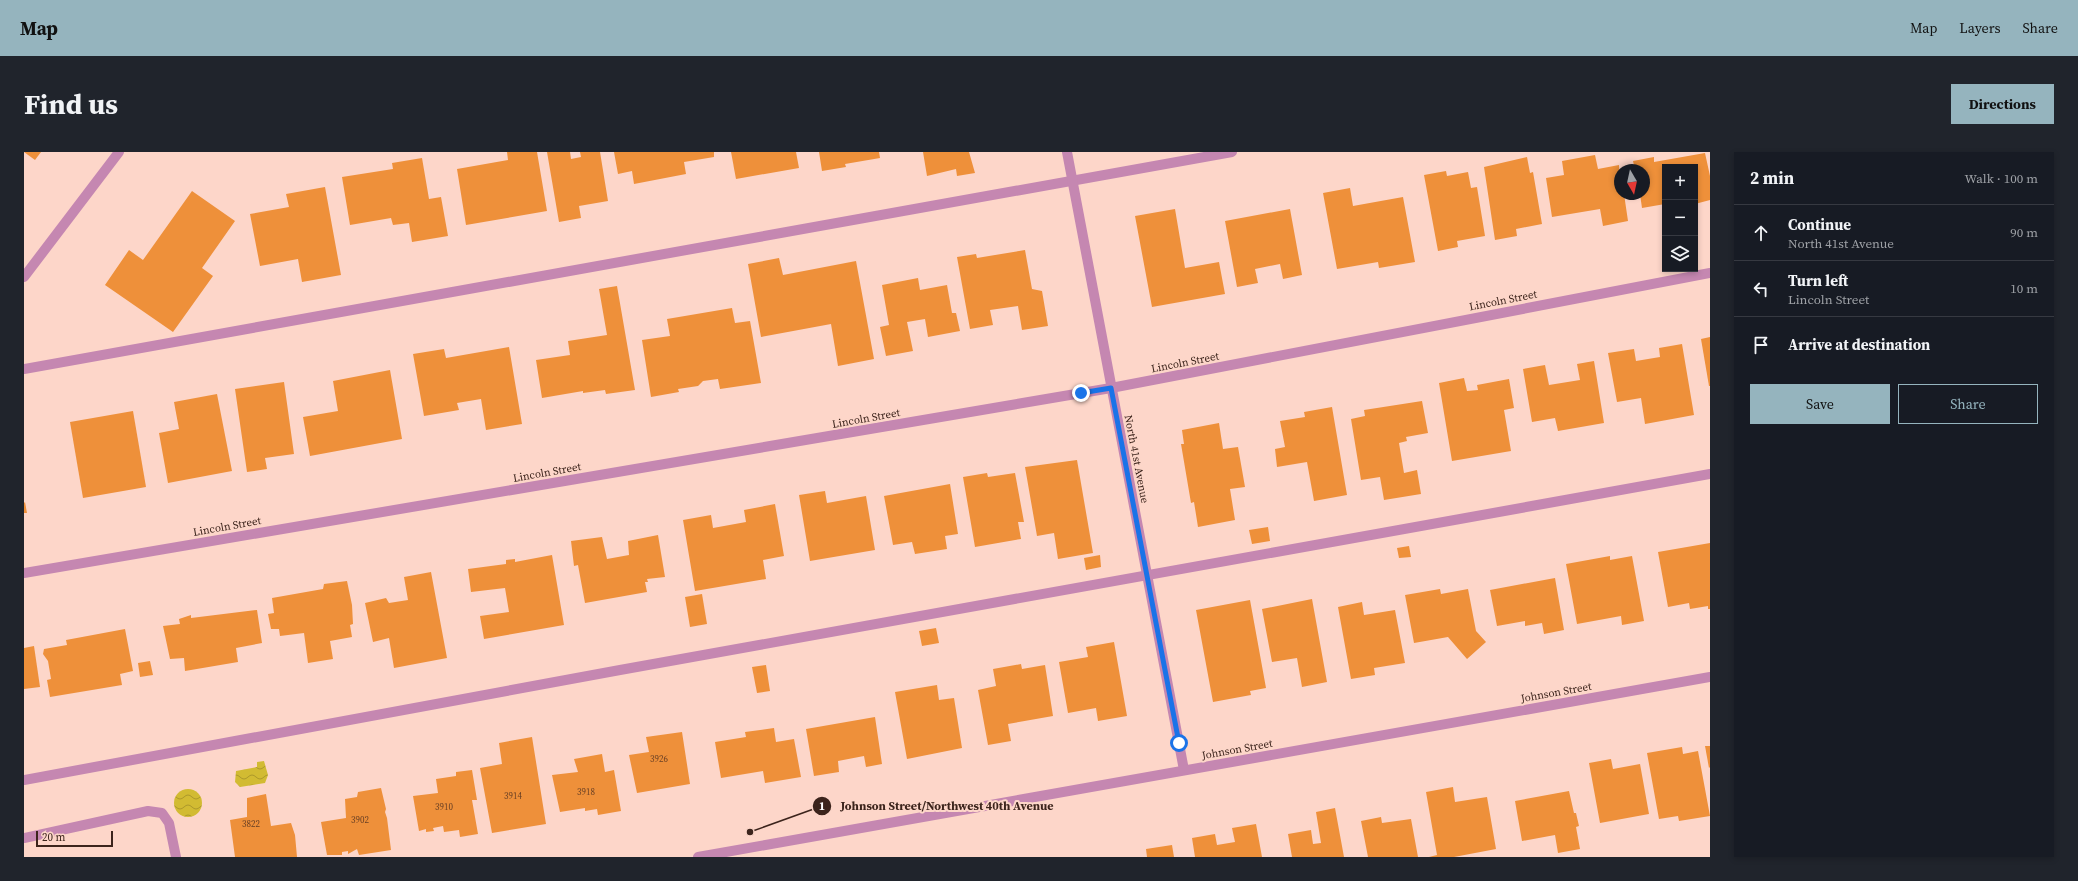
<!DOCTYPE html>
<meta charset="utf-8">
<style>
:root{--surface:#171b24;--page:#20242c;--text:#f1f3f6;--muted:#9ea1a6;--line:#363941;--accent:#95b4be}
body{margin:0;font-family:"Source Serif 4",serif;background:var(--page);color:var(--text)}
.controls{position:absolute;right:12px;top:12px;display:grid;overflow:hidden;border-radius:0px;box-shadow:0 2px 6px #0003}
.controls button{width:36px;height:36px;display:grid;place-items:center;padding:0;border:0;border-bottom:1px solid var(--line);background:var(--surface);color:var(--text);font:20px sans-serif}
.compass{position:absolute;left:1590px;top:12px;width:36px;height:36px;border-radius:50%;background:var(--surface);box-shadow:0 2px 6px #0003;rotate:171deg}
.scale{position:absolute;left:12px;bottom:10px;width:77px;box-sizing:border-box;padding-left:4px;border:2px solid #3c241c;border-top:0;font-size:11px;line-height:14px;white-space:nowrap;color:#3c241c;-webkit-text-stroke:3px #fdd6c9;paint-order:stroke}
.stop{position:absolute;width:12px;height:12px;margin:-9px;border:3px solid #1a73e8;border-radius:50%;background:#fff}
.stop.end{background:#1a73e8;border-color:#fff;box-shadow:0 1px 4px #0008}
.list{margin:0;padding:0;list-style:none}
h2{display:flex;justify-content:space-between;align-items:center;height:52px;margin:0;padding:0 16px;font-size:17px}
h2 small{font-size:13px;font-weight:400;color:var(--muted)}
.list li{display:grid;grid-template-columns:26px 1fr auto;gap:12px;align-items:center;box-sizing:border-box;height:56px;padding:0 16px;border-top:1px solid var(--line)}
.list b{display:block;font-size:15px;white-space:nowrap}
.list p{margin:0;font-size:13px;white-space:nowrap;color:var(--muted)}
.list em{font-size:13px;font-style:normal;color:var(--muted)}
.actions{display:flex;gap:8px;padding:12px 16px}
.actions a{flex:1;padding:9px 0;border:1px solid var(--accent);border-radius:0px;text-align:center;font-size:14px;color:var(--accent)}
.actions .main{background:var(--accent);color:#111}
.icon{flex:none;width:22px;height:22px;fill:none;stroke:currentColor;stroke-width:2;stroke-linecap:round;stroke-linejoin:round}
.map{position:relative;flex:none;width:1686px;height:705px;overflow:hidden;border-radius:0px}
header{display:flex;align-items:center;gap:24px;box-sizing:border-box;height:56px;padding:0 20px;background:var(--accent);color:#111}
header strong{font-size:19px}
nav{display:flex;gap:22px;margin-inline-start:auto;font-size:14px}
.intro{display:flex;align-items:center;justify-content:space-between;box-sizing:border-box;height:96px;padding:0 24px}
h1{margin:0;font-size:28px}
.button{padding:10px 18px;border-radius:0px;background:var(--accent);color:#111;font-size:14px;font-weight:700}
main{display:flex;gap:24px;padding:0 24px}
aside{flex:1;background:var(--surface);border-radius:0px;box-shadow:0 2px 6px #0003}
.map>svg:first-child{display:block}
.water{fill:url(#water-waves)}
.building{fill:#ee903a}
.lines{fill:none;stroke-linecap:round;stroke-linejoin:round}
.service{stroke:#c587b1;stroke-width:10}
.minor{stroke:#c587b1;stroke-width:10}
.tertiary{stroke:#c587b1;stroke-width:10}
.route{stroke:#1a73e8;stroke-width:5}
.labels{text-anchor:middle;stroke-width:4;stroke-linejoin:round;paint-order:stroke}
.number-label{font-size:9px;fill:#683f24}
.street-label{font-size:11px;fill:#3c241c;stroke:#fdd6c9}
.leader{fill:none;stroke:#3c241c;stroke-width:1.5}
.callout-dot{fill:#3c241c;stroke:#fdd6c9;stroke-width:1.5}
.mark-label{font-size:12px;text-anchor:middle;font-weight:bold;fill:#fff}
.callout-label{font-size:12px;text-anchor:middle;font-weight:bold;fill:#3c241c;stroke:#fdd6c9;stroke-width:4;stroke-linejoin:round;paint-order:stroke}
</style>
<header>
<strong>Map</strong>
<nav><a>Map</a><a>Layers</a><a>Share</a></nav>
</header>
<div class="intro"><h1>Find us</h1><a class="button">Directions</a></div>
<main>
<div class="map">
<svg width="1686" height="705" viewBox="0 0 1686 705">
<defs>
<pattern id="water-waves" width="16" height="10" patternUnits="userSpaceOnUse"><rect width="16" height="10" fill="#d2bb32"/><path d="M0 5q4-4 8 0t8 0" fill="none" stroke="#ac982a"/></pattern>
</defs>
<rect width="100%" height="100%" fill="#fdd6c9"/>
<g class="water">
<path d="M240,609l4,14 -3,8 -25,4 -5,-5 1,-11 21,-4v-5z"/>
<circle cx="164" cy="651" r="14"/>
</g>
<g class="building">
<path d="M0,0h17l-6,8z"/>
<path d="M483,0h30l10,59 -81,14 -9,-56 51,-9z"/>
<path d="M523,0h23l1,7 10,-2 -1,-5h20l8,49 -29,5 2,12 -22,4z"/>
<path d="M590,0h100v5l-30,5 2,12 -52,10 -2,-13 -14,3z"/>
<path d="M707,0h65l3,16 -63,11z"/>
<path d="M795,0h60l1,6 -35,6 1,3 -24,4z"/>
<path d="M899,0h46l6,21 -18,3 -1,-7 -29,7z"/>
<path d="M1681,1l5,23v24l-15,4v-37h-30v37l-23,4 -2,-14h4v-24h-9l-2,-9 21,-4v5z"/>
<path d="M1571,3l3,14 21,-4 1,29h4l4,27 -25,5 -3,-17 -48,8 -6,-39 18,-3 -2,-14z"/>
<path d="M1503,5l3,16 3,-1 9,52 -26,5 1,7 -22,4 -11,-73z"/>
<path d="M398,6l7,41 12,-2 7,39 -36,6 -3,-19 -16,2 -2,-7 -41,7 -8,-48 51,-8 -1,-6z"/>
<path d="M1422,19l1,5 21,-4 3,16 6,-1 8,49 -28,5 1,6 -20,4 -14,-76z"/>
<path d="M301,35l16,88 -39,7 -4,-23 -38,7 -10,-52 39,-7 -3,-13z"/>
<path d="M1326,36l3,18 50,-9 12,65 -36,6 -1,-6 -41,7 -14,-76z"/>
<path d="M168,39l43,30 -33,47 11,8 -40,56 -68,-47 24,-35 14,10z"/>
<path d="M1151,57l10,59 34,-6 6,32 -73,13 -17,-91z"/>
<path d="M1266,57l12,66 -19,4 -3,-15 -25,5 3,14 -21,4 -12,-66z"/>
<path d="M1001,98l7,39 10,2 6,35 -26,4 -4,-24 -28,4 3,15 -23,4 -13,-72 19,-3 1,4z"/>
<path d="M755,106l4,17 73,-14 18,98 -36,7 -7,-42 -70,13 -13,-73z"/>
<path d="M894,126l2,12 27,-5 5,28h4l4,18 -32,6 -3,-18 -18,3 6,29 -27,5 -6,-29 9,-2 -7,-40z"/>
<path d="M593,134l18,104 -29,4 -1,-4 -22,3v-2l-41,7 -6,-38 34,-5 -2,-14 39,-6 -8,-46z"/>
<path d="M708,156l3,15 15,-2 11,62 -41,6 -2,-10 -15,2 -5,5 -20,3 1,3 -28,5 -9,-57 28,-4 -3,-17z"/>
<path d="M1686,185v49h-1l-8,-47z"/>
<path d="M1658,192l12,71 -49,9 -4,-26 -24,4 -9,-49 26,-4 2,12 24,-4 -1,-9z"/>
<path d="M485,195l13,77 -36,6 -5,-31 -24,4 2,7 -35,6 -11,-62 31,-5 2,9z"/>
<path d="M1570,209l10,62 -46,8 -3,-13 -23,4 -9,-53 22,-4 4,20 31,-5 -3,-16z"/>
<path d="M366,218l12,69 -92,17 -7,-39 35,-6 -5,-30z"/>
<path d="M1440,226l3,13 11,-1 -1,-5 32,-6 5,29 -10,2 7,41 -59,10 -13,-78z"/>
<path d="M260,230l10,72 -29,4 2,11 -20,3 -12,-83z"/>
<path d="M193,242l15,77 -64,12 -9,-50 20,-4 -5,-27z"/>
<path d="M1398,249l6,32 -22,4 1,4 -8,2 5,30 13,-3 4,24 -37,6 -4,-23 -19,3 -10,-61 14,-3 -1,-6z"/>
<path d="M1308,255l15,88 -33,6 -7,-39 -30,5 -2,-18 10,-2 -5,-26 25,-4 -1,-5z"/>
<path d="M109,259l13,76 -63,11 -13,-76z"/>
<path d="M1195,271l4,26 15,-2 7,40 -15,2 5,31 -37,7 -4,-25 -3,1 -10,-59h3l-2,-14z"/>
<path d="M1053,308l16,93 -35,6 -4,-26 -17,3 -12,-69z"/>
<path d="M963,321l1,4 27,-4 9,49h-6l3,17 -46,8 -12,-70z"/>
<path d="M926,332l8,50 -13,2 2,13 -32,5 -3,-12 -19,3 -9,-49z"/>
<path d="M801,339l2,12 39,-7 9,54 -65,11 -11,-66z"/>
<path d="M1,350l2,11h-3v-10z"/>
<path d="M751,352l9,52 -21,4 3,19 -71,12 -12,-71 28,-5 2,13 33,-6 -2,-12z"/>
<path d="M1244,375l2,14 -18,3 -3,-14z"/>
<path d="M634,383l7,42 -18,2 1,3h-3l2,10 -62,11 -7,-38 -4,1 -3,-25 31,-4 5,22 22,-4 -1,-14z"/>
<path d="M1686,391v66h-2v-3l-18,3 -1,-6 -21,4 -10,-55z"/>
<path d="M1385,394l2,11 -12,1 -2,-10z"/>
<path d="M528,403l12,70 -80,14 -4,-23 29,-4 -4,-24 -34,4 -3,-23 38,-5v-4l9,-1v3z"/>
<path d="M1076,403l1,12 -15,3 -2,-12z"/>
<path d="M1586,404v4l22,-4 12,65 -22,4 -1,-9 -44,8 -11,-60z"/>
<path d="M407,420l16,86 -53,10 -5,-30 -16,4 -8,-39 21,-5 3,5 19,-3 -4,-23z"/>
<path d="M1531,426l9,52 -20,4 -2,-11 -17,3v-5l-28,5 -7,-36z"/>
<path d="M323,429l5,24 1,19 -3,1 2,12 -22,4 3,18 -25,4 -4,-30 -24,3 -1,-7h-8l-3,-15 6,-1 -2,-15 51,-9 1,-5z"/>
<path d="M1416,437l1,5 27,-5 8,42 10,11 -19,17 -19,-22 -34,6 -9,-48z"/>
<path d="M678,442l5,30 -17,3 -5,-30z"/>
<path d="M1288,447l15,83 -25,5 -5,-29 -25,4 -10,-53z"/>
<path d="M1226,448l16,88 -16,3 1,4 -38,7 -17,-92z"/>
<path d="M1338,450l2,13 31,-5 10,53 -31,5 1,7 -24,4 -13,-72z"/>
<path d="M233,458l5,33 -26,5 2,14 -53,9 -1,-13 -14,1 -7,-33 17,-2 -1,-5 12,-4v3z"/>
<path d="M912,476l3,15 -17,3 -3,-15z"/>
<path d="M101,477l8,42 -13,3 2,11 -72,12 -3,-17 4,-1 -3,-18 -5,-7 1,-5 23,-4 -1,-5z"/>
<path d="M1090,490l13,74 -29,5 -2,-13 -28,5 -9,-51 29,-5 -2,-10z"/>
<path d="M10,494l6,41 -16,2v-41z"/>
<path d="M126,509l3,14 -13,2 -2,-14z"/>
<path d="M997,512l1,5 23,-4 8,51 -45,8 3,17 -23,4 -10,-55 18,-4 -3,-17z"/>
<path d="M742,513l4,26 -13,2 -5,-26z"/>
<path d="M913,533l2,15 15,-2 8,50 -55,11 -12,-67z"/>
<path d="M851,565l7,47 -16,3 -2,-11 -26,5 1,11 -25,4 -8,-47z"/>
<path d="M750,576l2,14 18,-3 7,38 -36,6 -2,-12 -42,7 -6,-36 31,-5 -1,-5z"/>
<path d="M658,580l8,52 -53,9 -8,-38 20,-3 -3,-15z"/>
<path d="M508,585l14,87 -54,9 -12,-65 22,-4 -3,-21z"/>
<path d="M1681,594h5v21l-1,1z"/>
<path d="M1658,595l1,7 15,-3 12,65 -31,5 -1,-5 -19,3 -12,-66z"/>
<path d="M578,602l3,18 9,-2 7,41 -23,4 -1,-6 -12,2v-3l-25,4 -8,-37 26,-3 -4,-13z"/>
<path d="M1587,607l2,10 27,-5 9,50 -49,9 -11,-60z"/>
<path d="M448,618l5,30h-5l6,34 -18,3 -1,-7 -15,2 -1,-6 -10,2 1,3 -8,1v-3l-7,2 -6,-35 25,-3 -2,-14 20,-3v-4z"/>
<path d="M1429,635l2,15 32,-5 9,52 -42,8h-25l8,-2 -11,-63z"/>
<path d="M357,636l5,21 -1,3 2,6 4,32 -32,5 -2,-6 -9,5v-3l-6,1v3h-15l-6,-33 25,-4 -1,-19 12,-2 1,-5z"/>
<path d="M1545,639l5,22h2l3,13 -3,1 4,22 -22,4 -3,-18 -33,6 -7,-40z"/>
<path d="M242,642l5,32 20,-3 4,12 2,22h-62l-5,-37 17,-3v-19z"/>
<path d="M1311,656l9,49h-52l-4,-23 23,-4 2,14 8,-1 -5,-31z"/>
<path d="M1357,665l1,6 29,-4 7,38h-50l-7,-36z"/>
<path d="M1232,672l6,33h-67l-3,-19 23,-4 2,11 18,-3 -3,-14z"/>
<path d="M1148,693l2,12h-27l-1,-8z"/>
</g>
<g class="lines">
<g class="service">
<path d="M0,217l1208,-217"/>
<path d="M0,628l596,-110 1090,-196"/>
<path d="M0,686l124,-27 14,2 7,10 7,34"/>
</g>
<g class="minor">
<path d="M1043,0l117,618"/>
<path d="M0,125l95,-125"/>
<path d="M0,421l1087,-185 599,-115"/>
</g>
<path class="tertiary" d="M674,705l1012,-180"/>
</g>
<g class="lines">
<path class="route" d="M1057,241l30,-5 68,355"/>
</g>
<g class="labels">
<g class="number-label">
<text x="635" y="610">3926</text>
<text x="562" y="643">3918</text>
<text x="489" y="647">3914</text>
<text x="420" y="658">3910</text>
<text x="336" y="671">3902</text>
<text x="227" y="675">3822</text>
</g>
<g class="street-label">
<text transform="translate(1479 148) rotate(-11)" y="4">Lincoln Street</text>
<text transform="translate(1161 210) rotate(-11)" y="4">Lincoln Street</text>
<text transform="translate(842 266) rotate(-10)" y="4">Lincoln Street</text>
<text transform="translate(1113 307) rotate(79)" y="4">North 41st Avenue</text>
<text transform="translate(523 320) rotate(-10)" y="4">Lincoln Street</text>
<text transform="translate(203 374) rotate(-10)" y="4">Lincoln Street</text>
<text transform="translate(1532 540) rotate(-10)" y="4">Johnson Street</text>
<text transform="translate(1213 597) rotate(-10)" y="4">Johnson Street</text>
</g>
</g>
<path class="leader" d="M726 680L798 654"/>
<g class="callout-dot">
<circle cx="726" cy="680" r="4"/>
<circle cx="798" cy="654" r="10"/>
</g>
<g class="mark-label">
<text x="798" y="658">1</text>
</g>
<g class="callout-label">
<text x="923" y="658">Johnson Street/Northwest 40th Avenue</text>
</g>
</svg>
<div class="controls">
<button>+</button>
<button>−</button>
<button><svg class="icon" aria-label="layers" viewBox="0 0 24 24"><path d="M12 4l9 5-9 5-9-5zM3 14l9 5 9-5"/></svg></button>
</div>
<svg class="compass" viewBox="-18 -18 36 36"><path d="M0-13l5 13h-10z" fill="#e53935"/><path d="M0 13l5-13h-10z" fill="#9ea1a6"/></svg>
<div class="scale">20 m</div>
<div class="stop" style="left:1155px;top:591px"></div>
<div class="stop end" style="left:1057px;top:241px"></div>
</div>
<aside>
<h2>2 min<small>Walk · 100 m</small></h2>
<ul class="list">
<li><svg class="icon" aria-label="ahead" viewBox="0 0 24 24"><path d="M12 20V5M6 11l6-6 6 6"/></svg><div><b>Continue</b><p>North 41st Avenue</p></div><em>90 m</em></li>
<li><svg class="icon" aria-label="left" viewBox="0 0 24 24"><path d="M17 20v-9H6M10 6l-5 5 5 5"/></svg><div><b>Turn left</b><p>Lincoln Street</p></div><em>10 m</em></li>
<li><svg class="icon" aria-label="arrive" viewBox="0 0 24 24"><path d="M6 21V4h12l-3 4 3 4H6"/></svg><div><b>Arrive at destination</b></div></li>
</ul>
<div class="actions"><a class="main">Save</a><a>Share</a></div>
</aside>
</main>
